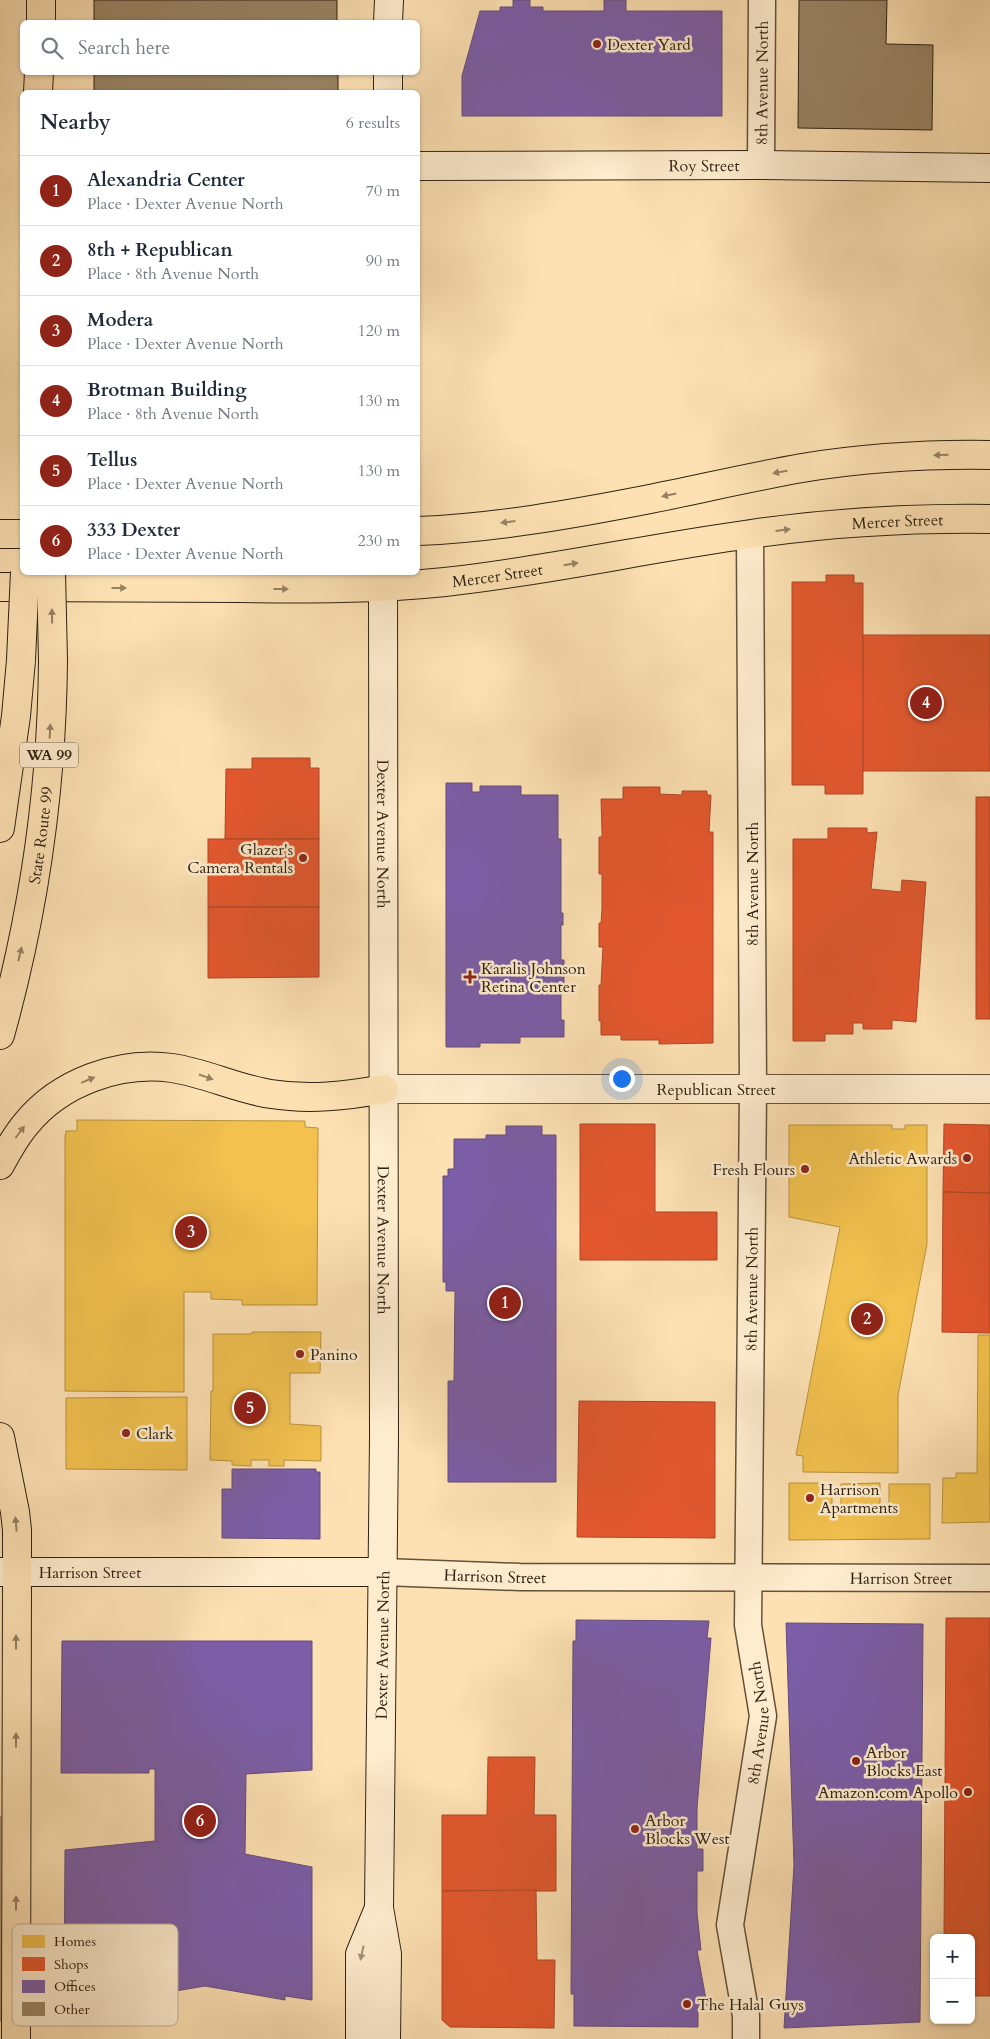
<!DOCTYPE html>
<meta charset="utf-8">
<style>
:root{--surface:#fff;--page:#f2f2f3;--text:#1f2937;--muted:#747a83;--line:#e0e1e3;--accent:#8f2418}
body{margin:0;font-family:Cardo,serif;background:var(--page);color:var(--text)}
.controls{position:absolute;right:15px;bottom:15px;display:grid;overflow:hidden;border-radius:8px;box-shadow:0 1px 4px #0004}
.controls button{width:45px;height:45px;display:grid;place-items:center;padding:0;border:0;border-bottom:1px solid var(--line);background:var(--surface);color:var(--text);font:25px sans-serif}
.you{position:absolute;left:621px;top:1078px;width:18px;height:18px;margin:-12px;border:4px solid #fff;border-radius:50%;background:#1a73e8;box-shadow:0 0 0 8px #1a73e833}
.badge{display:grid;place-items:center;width:32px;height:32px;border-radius:50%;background:var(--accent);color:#fff;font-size:16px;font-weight:700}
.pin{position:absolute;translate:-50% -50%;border:2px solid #fff;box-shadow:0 1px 5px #0006}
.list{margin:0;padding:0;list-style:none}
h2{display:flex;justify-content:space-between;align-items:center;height:65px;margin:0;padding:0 20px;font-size:21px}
h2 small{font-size:16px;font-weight:400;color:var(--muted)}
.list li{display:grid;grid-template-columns:32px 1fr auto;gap:15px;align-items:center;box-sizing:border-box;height:70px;padding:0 20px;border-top:1px solid var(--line)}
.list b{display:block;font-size:19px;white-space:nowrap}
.list p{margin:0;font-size:16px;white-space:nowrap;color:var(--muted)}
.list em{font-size:16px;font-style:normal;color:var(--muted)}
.icon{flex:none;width:28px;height:28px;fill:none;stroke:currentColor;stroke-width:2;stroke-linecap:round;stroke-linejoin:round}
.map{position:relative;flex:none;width:990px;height:2039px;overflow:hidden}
.search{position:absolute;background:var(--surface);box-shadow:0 1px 4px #0004;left:20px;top:20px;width:400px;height:55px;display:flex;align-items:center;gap:12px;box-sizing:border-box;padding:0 18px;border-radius:8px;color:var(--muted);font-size:19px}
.panel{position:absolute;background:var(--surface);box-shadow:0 1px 4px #0004;left:20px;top:90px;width:400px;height:485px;border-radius:8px}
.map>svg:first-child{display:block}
.green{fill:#dac198;stroke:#847255}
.homes{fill:#f2c14e;stroke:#b8913c}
.shops{fill:#e4572e;stroke:#ae4726}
.offices{fill:#7b5ea7;stroke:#644c7a}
.building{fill:#9a8566;stroke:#2f2212}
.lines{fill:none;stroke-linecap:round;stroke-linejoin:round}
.minor-casing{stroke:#62523a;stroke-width:29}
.tertiary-casing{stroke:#62523a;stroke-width:30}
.secondary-casing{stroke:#2f2212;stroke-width:30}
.primary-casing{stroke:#2f2212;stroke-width:30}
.trunk-casing{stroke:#2f2212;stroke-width:30}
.motorway-casing{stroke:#2f2212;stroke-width:30}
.minor{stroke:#feecce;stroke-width:26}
.tertiary{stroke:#feecce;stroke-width:28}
.secondary{stroke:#feecce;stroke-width:28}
.primary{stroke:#fde1b3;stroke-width:28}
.trunk{stroke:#fde1b3;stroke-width:28}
.motorway{stroke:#fde1b3;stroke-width:28}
.motorway-bridge-casing{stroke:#2f2212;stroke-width:30;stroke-linecap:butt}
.motorway-bridge{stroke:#fde1b3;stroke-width:28}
.oneway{fill:#968262}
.oneway2{fill:#a19179}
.poi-dot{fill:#8f2418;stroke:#feecce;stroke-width:2}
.labels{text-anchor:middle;stroke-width:5;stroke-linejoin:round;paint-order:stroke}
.shield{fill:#feecce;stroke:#6d5f4a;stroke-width:1}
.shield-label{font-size:15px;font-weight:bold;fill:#2f2212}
.poi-label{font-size:16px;fill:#2f2212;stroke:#feecce;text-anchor:start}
.street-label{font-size:16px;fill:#2f2212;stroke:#feecce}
.key{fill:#feecce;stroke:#c0af96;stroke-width:1}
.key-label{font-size:14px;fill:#2f2212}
</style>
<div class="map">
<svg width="990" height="2039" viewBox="0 0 990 2039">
<rect width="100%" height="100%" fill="#fde1b3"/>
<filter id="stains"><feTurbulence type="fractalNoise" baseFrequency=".004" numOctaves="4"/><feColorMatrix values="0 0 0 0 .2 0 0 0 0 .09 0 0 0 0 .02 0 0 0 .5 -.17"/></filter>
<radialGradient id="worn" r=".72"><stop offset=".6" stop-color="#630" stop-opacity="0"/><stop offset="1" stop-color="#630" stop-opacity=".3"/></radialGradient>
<rect class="green" x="0" y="1817" width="3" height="204"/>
<g class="homes">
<path d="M77,1120l228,1v6l13,1 -1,177h-75v-5l-31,-1v-7h-27v100l-119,-1v-254l1,-6h11z"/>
<path d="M789,1125h103v4h13v-4h22v119l-29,151v78l-95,-1v-16l-7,-1 44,-228 -51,-10z"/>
<path d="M252,1332h69l-1,41h-30v51l31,2v35l-37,-1v6h-15v-6h-18v6l-19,-1v-4l-22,-1 1,-69h2v-57h39z"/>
<path d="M978,1335h12v187l-48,1 1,-45h13v-5h21z"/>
<path d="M187,1397v73l-121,-1v-71z"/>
<path d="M789,1483h43v30h9v-29l39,-1v30l9,-1v-28h41v55l-141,1z"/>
</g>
<g class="shops">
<path d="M826,575h28v8h9v211h-38v-9h-33v-203h34z"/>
<rect x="863" y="635" width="127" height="136"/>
<path d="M252,758h58v10h9v71h-94l1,-70h26z"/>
<path d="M623,787h37v7l22,1v-4h25v4h4l-2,37h4v211l-54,1v-4h-38v-5h-20v-14h-2v-36h2l2,-38h-4v-24h2l1,-14v-35h-3v-37h3v-6l-1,-32h22z"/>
<rect x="976" y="797" width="14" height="222"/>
<path d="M828,828h39v5l10,-1 -6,57 30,3 1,-12 24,2 -10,140 -24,-2v9h-29v-6h-10v11h-28v7h-32v-202h35z"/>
<rect x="208" y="839" width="111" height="68"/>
<path d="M208,907h111v70l-111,1z"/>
<path d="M580,1124h75v88h62v48h-137z"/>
<path d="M944,1124l46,1v68l-47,-1z"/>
<path d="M943,1192l47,1v140l-48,-1z"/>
<path d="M579,1401l136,1v136l-138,-1z"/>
<path d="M946,1618h44v378h-19v-58h-27z"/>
<path d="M488,1757h47l-1,58h22v76h-114v-76h45z"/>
<path d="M536,1890l1,70h18l-1,68 -104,-1 -8,-7v-129z"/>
</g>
<g class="offices">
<path d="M513,0h17v7h13v4h61v-11h22v11h96v105h-260v-40l18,-65h20v-4h13z"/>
<path d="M446,783h26v9h8v-6h41v9h37v44h3v74h2v12h-2v35h3v25h-3v35h3v17h-44v6h-40v4h-34z"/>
<path d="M506,1126h36v9h14v347h-108v-101h6l1,-90h-9v-9h-3v-106h5v-7h6v-30h32v-4h20z"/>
<path d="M232,1469h84v3h4v67l-98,-1v-49h10z"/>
<path d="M576,1620l133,1 -2,17h4l-14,170v41h6v22h-6v42l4,37h-4l10,55h-9v22l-124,-1v-32h-3l2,-353h3z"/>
<path d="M786,1623l137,1 -3,398 -136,6 10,-163z"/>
<path d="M62,1641h250v129l-66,4 -1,80 67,13v133l-27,-4v4l-80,-14 -141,24 1,-160 90,-9v-72h-6v4h-88z"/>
</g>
<g class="building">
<rect x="94" y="0" width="243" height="22"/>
<path d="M799,0h88l-1,44 47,1 -1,85 -134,-2z"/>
<rect x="94" y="72" width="244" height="20"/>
</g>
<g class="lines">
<g class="minor-casing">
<g id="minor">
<path id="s1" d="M761,165l1,-165"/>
<path id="s2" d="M383,1572l137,5 470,1"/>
<path id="s3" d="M746,2039v-23l-16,-91 33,-209 -15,-91 5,-536 -3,-555"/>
</g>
</g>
<g class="tertiary-casing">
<g id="tertiary">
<path id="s4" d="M384,1089h606"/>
</g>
</g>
<g class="secondary-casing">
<g id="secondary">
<path d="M388,22l1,-22"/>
<path d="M388,92v-20"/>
<path id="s5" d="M418,166l343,-1 229,3"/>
<path id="s6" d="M383,572l1,865 -5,471 8,46 -1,85"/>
<path id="s7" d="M0,1572h383"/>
<path d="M360,2039v-85l19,-46"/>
</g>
</g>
<g class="primary-casing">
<g id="primary">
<path d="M418,531c77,-3 155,-17 232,-32 50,-10 101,-22 152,-31 62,-10 125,-14 188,-13"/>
<path d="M0,534h22"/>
<path id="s8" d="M0,587c80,0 160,1 240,1 68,1 137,1 205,-6 102,-11 203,-34 306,-48 77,-11 161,-16 239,-15"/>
<path d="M16,2039l1,-467"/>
</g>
</g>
<g class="trunk-casing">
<g id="trunk">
<path d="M41,22v-22"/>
<path d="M38,92l1,-20"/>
</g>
</g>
<g class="motorway-casing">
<g id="motorway">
<path d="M0,828l16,-112 5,-56"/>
<path id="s9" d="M0,1035c34,-122 52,-248 53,-375"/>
<path d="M0,1165c8,-15 15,-28 26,-41 34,-42 93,-63 146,-56 34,5 65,21 99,26 38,6 75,2 113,-5"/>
<path d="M0,1437l15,75 2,18v42"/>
</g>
</g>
<use href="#minor" class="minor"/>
<use href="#tertiary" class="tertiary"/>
<use href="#secondary" class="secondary"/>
<use href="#primary" class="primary"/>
<use href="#trunk" class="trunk"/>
<use href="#motorway" class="motorway"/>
<g class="motorway-bridge-casing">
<g id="motorway-bridge">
<path d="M51,572l2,88"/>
<path d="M21,660l4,-88"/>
</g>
</g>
<use href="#motorway-bridge" class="motorway-bridge"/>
</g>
<defs><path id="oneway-solid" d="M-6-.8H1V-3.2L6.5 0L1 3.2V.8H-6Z" transform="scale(1.25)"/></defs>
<g class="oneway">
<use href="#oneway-solid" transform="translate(941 455) rotate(179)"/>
<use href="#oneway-solid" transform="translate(780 472) rotate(170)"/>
<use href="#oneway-solid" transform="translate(669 495) rotate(168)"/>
<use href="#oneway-solid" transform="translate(508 522) rotate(173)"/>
<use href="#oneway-solid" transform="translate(783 530) rotate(-7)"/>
<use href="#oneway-solid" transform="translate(571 564) rotate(-9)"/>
<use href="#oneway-solid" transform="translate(119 588)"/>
<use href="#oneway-solid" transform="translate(281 589)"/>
<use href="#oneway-solid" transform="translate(52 616) rotate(-91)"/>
<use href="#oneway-solid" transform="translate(50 731) rotate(-87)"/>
<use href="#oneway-solid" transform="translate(20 954) rotate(-77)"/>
<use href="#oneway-solid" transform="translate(206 1077) rotate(19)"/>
<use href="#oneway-solid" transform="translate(88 1080) rotate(-23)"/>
<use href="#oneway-solid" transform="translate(20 1132) rotate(-53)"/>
<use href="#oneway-solid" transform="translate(16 1524) rotate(-95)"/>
<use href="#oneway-solid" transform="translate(16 1642) rotate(-90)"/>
<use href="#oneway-solid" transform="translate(16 1740) rotate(-90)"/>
<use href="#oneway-solid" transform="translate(16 1903) rotate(-90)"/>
</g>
<use class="oneway2" href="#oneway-solid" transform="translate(362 1953) rotate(102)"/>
<g class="poi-dot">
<circle cx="597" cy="44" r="5"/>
<circle cx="303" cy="858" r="5"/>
<path d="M467.5 969.5h5v5h5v5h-5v5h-5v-5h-5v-5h5z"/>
<circle cx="967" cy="1158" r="5"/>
<circle cx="805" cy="1169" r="5"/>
<circle cx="300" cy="1354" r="5"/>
<circle cx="126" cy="1433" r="5"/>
<circle cx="810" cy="1498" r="5"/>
<circle cx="856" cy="1761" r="5"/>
<circle cx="968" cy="1792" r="5"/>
<circle cx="635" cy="1829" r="5"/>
<circle cx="687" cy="2004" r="5"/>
</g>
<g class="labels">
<rect class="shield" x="20" y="742.5" width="58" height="25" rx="4"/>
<g class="shield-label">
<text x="49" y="760">WA 99</text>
</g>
<g class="poi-label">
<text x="607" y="50">Dexter Yard</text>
<text x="293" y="855" text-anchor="end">Glazer's<tspan x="293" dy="18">Camera Rentals</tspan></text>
<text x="481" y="974">Karalis Johnson<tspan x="481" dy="18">Retina Center</tspan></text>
<text x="957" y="1164" text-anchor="end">Athletic Awards</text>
<text x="795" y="1175" text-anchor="end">Fresh Flours</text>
<text x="310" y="1360">Panino</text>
<text x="136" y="1439">Clark</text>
<text x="820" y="1495">Harrison<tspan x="820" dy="18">Apartments</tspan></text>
<text x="866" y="1758">Arbor<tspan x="866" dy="18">Blocks East</tspan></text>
<text x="958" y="1798" text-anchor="end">Amazon.com Apollo</text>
<text x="645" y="1826">Arbor<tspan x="645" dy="18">Blocks West</tspan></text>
<text x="697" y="2010">The Halal Guys</text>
</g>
<g class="street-label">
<text dy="6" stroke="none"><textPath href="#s1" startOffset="82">8th Avenue North</textPath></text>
<text dy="6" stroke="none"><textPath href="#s5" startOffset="286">Roy Street</textPath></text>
<text dy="6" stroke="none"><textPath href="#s8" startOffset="902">Mercer Street</textPath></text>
<text dy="6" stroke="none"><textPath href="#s8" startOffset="498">Mercer Street</textPath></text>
<text dy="6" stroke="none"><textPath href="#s9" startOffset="204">State Route 99</textPath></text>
<text dy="6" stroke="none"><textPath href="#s6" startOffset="262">Dexter Avenue North</textPath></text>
<text transform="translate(752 884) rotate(-90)" y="6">8th Avenue North</text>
<text dy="6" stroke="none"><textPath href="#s4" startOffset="332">Republican Street</textPath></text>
<text dy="6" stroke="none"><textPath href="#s6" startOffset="668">Dexter Avenue North</textPath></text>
<text dy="6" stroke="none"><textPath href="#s3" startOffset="755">8th Avenue North</textPath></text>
<text dy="6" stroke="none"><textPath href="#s7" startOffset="90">Harrison Street</textPath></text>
<text dy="6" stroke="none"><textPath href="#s2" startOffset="112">Harrison Street</textPath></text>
<text dy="6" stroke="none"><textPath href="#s2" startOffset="518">Harrison Street</textPath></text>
<text transform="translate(382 1645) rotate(-89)" y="6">Dexter Avenue North</text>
<text dy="6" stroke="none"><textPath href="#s3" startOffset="320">8th Avenue North</textPath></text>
</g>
</g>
<rect x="12" y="1924" width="166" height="102" rx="8" class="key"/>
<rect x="22" y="1935" width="23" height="13" fill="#f2c14e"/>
<rect x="22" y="1957" width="23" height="14" fill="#e4572e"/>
<rect x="22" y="1980" width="23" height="13" fill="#7b5ea7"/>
<rect x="22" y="2002" width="23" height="14" fill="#9a8566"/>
<g class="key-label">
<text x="54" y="1946">Homes</text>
<text x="54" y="1969">Shops</text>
<text x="54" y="1991">Offices</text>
<text x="54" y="2014">Other</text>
</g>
<rect width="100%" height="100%" filter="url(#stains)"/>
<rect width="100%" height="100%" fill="url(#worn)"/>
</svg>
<div class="controls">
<button>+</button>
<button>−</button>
</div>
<div class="you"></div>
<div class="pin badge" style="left:505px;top:1303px">1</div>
<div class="pin badge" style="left:867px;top:1319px">2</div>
<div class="pin badge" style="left:191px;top:1232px">3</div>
<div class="pin badge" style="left:926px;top:703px">4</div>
<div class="pin badge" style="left:250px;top:1408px">5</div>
<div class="pin badge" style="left:200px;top:1821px">6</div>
<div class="search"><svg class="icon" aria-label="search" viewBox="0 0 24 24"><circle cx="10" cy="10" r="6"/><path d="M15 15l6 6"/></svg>Search here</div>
<section class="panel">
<h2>Nearby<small>6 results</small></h2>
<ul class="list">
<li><span class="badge">1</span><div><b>Alexandria Center</b><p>Place · Dexter Avenue North</p></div><em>70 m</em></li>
<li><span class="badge">2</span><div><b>8th + Republican</b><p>Place · 8th Avenue North</p></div><em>90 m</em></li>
<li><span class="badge">3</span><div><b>Modera</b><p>Place · Dexter Avenue North</p></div><em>120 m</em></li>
<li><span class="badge">4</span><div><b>Brotman Building</b><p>Place · 8th Avenue North</p></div><em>130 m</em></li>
<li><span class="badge">5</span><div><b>Tellus</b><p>Place · Dexter Avenue North</p></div><em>130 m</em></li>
<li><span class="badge">6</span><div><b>333 Dexter</b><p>Place · Dexter Avenue North</p></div><em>230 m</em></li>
</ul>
</section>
</div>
